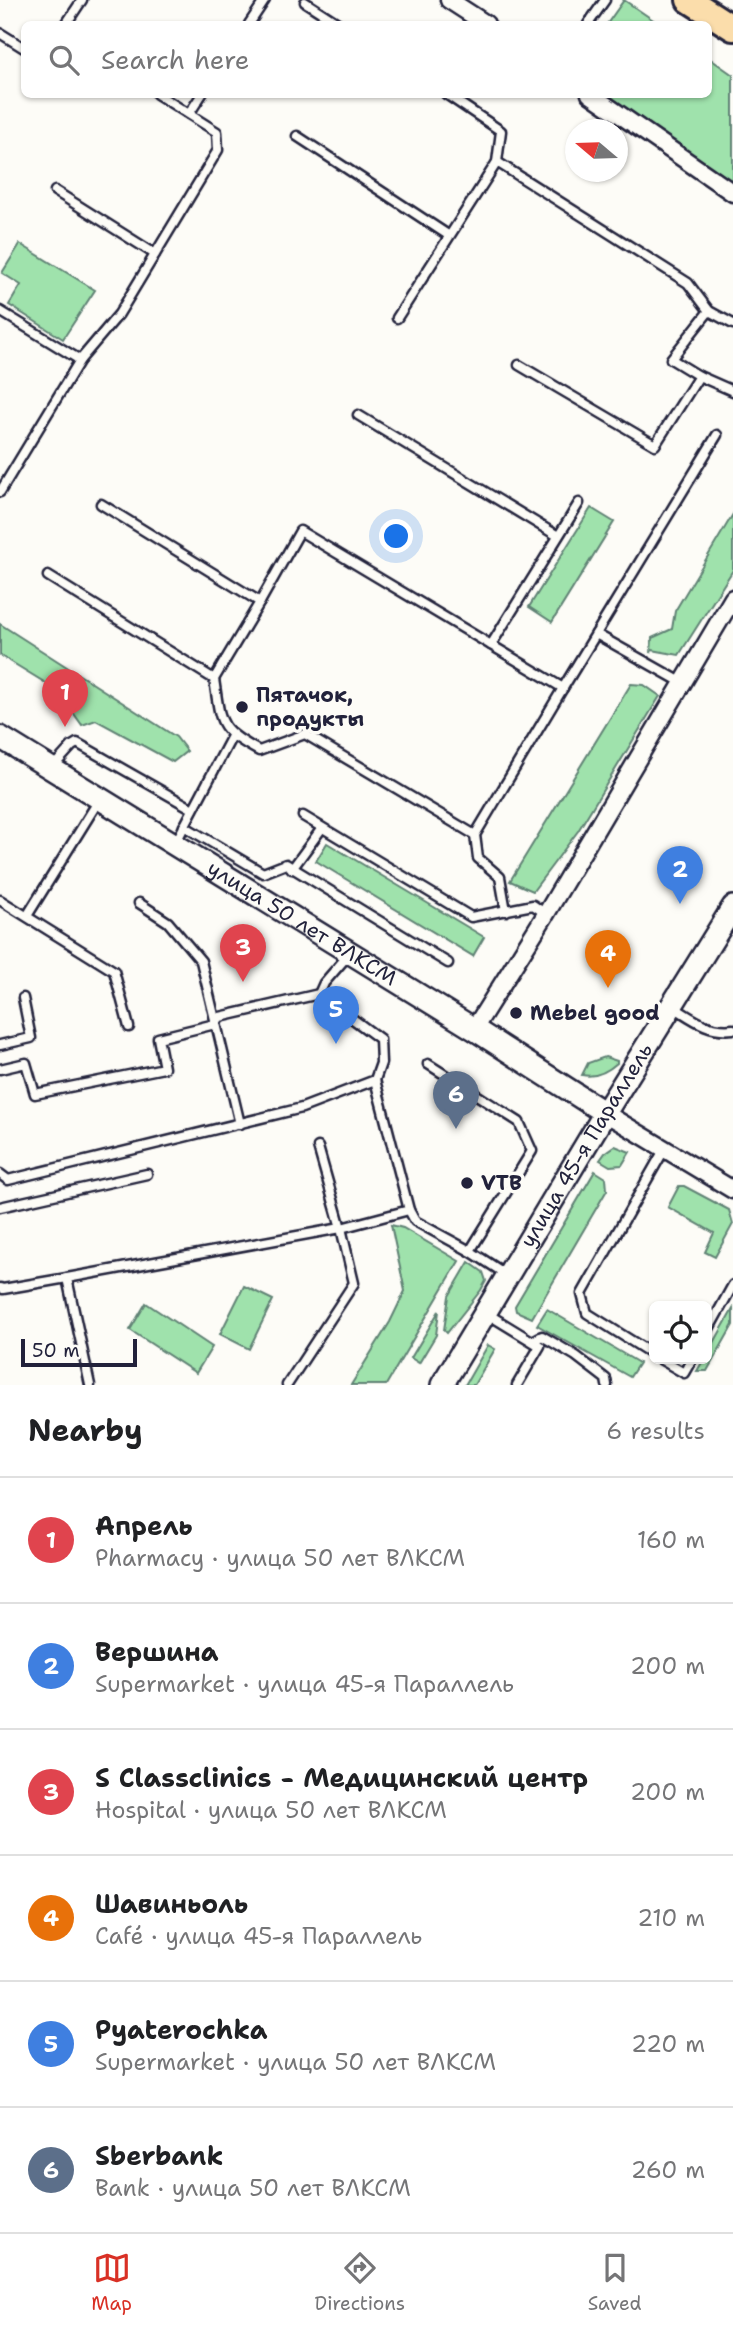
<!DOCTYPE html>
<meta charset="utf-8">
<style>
:root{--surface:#fff;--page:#f2f2f2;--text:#202124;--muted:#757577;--line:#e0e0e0;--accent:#d93025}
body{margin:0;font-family:"Shantell Sans",sans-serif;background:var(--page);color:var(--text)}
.controls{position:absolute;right:21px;bottom:21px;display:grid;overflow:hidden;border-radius:10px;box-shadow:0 2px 5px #0004}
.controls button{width:63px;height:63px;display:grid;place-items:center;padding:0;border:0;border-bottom:2px solid var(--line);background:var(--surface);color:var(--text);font:35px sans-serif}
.compass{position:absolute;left:565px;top:119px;width:63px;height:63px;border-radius:50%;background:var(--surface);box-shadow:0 2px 5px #0004;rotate:289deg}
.scale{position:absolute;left:21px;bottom:18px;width:116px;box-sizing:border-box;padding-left:7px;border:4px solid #22223b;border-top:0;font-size:19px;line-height:24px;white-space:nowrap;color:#22223b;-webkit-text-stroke:5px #fdfcf7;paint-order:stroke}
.you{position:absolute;left:397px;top:537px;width:24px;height:24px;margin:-18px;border:5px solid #fff;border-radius:50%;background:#1a73e8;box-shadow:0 0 0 10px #1a73e833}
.badge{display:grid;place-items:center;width:46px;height:46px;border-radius:50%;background:var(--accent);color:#fff;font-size:23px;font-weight:700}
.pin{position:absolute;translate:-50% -58px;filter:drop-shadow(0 2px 4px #0008)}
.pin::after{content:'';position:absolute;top:37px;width:24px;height:21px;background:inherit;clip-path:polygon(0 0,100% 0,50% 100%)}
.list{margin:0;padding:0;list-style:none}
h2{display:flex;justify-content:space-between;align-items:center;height:91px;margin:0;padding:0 28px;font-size:30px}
h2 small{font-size:23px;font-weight:400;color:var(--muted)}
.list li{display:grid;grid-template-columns:46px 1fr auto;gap:21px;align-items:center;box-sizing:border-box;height:126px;padding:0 28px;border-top:2px solid var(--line)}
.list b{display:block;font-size:26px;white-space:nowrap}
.list p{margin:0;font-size:23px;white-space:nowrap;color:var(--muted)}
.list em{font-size:23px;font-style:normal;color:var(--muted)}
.icon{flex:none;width:38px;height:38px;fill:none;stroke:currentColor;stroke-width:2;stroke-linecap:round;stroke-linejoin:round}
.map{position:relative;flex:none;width:733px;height:1385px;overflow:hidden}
.search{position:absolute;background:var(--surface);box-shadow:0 2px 5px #0004;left:21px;right:21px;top:21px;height:77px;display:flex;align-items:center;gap:18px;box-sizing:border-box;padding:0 24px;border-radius:10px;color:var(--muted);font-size:26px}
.sheet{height:847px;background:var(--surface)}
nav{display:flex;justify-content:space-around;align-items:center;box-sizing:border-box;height:98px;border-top:2px solid var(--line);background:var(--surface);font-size:19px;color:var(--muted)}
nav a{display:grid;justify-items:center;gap:4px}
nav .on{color:var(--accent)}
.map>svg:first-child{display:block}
.green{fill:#9fe2ac;stroke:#608274;stroke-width:2}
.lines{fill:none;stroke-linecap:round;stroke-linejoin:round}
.lane-casing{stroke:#22223b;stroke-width:13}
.street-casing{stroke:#22223b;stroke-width:21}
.secondary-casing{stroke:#22223b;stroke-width:26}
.primary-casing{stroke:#22223b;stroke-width:30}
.lane{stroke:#fdfcf7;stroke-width:8}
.street{stroke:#fdfcf7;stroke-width:16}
.secondary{stroke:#fdfcf7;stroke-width:21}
.primary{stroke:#fbddab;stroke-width:24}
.poi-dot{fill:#22223b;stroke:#fdfcf7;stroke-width:2.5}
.labels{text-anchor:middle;stroke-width:7;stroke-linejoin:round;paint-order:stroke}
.poi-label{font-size:21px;font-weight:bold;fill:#22223b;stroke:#fdfcf7;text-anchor:start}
.street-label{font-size:21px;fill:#22223b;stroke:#fdfcf7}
</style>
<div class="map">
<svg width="733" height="1385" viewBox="0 0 733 1385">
<rect width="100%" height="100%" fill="#fdfcf7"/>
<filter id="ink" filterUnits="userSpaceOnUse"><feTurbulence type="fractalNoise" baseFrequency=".0143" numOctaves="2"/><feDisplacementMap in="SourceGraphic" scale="14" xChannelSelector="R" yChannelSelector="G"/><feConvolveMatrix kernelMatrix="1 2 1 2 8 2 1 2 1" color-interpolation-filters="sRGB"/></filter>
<g filter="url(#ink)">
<g class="green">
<path d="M624,0l35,24h-52z"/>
<path d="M709,58l24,17v109l-128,-89 103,-1z"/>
<path d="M20,244l75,46 -32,49 -54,-34 12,-20 -19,-12z"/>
<path d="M591,508l23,14 -62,100 -23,-15z"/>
<path d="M733,514v56l-54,85 -27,-5 -1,3 1,-15 20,-9 3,-18z"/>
<path d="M0,624l176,113 11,14 -14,11 -77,-42 -14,5 -25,-35 -57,-35z"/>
<path d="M631,684l13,1 16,11 -82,135 -45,60 -23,-10z"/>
<path d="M327,843l157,94 -11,19 -157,-95z"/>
<path d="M605,1057l12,4v2c-10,9 -21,15 -35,12l6,-12z"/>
<path d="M615,1146l15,6 -8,13 -12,1 -10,-6 5,-7z"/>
<path d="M595,1171l11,7 1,12 -75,128 -16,-7 -1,-5z"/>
<path d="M679,1186h5l45,24 4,14 -18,33 -10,-5 9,-19 -46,-26z"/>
<path d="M391,1225l12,3 56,33 -73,124h-35l39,-63 15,-31z"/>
<path d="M469,1262l14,10 3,9 -5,9 -34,43 -3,-3 5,-34z"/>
<path d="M244,1286l29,14 -24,49 -29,-15z"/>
<path d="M146,1303l66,44 -16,26 -66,-43z"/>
<path d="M547,1309l92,54 -9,14 -93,-52z"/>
<path d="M733,1309v16l-26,46h-10l7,-12h3v-4z"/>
<path d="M439,1311l-3,24 -17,28 -8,-5z"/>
<path d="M488,1345l7,4 -21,36h-9z"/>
</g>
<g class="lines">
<g class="lane-casing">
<g id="lane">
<path d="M305,2l34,22"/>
<path d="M66,24l16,-24"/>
<path d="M249,24l16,-24"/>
<path d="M588,24l17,-24"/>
<path d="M0,33l24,15"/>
<path d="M189,114l13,-20"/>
<path d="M297,136l151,99"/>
<path d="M497,162l191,121 21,28 -38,48 28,17 34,15"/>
<path d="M55,191l100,63"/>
<path d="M0,311l80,49"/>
<path d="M709,311l24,13"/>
<path d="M397,318l100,-156 4,-31 -55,-37"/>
<path d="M519,365l136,80 44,-69"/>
<path d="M358,415l200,121"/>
<path d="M0,492l80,-132 39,-46 99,-164 -1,-18 -60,-38"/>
<path d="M101,504l159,98 -46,77"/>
<path d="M48,576l166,103c7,45 3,49 45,72l46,-17 170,101"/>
<path d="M260,602l40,-71 263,157 -88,147 3,23 22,19 6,34"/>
<path d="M596,634l87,49"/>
<path d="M491,645l88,-142"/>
<path d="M563,688l154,-253"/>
<path d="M52,768l20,-22 5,-3 116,66"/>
<path d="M303,816l168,101 62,-12 13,9"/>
<path d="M184,826l79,47 23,-9 162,99"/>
<path d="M176,842l56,-106"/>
<path d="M292,869l30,-41"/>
<path d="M0,900l114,71 15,56"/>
<path d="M139,903l29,19 33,39 39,163"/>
<path d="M27,916l72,-116"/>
<path d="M319,994l5,-11 26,-30"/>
<path d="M672,1006c21,13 36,26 61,23"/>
<path d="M0,1045l31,-7 -8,-40"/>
<path d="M428,1064l91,58 13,29 -62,100 37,24"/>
<path d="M0,1069l26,-6 9,31 129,-26 -6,-30 57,-14 5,-7 99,-23 61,45 1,24 -6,17 -73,28 -294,72 -8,-6"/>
<path d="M318,1147l23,81 68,-18 -34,-130"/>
<path d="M0,1207l147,-33"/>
<path d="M409,1210l6,11 55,30"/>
<path d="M0,1288l3,1 64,-11"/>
<path d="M486,1313l54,33 -23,39"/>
<path d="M707,1332l26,-47"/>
<path d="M533,1341l9,-5 34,20 30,23 1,6"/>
<path d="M654,1355l-67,-42 -5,-19 82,-144"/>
<path d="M660,1359l24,14 8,-14"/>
<path d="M90,1385l-23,-107 274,-50 13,55 -67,102"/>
</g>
</g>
<g class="street-casing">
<g id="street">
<path d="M449,0l37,24"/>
<path d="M590,94l143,99"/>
<path d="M474,1029l72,-115 187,-316"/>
<path d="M605,1113l128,77"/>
</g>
</g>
<g class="secondary-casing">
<g id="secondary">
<path id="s1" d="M0,737l474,292 131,84"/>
<path id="s2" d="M442,1385l163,-272 128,-206"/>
</g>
</g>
<g class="primary-casing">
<path id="primary" d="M689,0l44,28"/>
</g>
<use href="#lane" class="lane"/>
<use href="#street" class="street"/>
<use href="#secondary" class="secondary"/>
<use href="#primary" class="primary"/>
</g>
</g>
<g class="poi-dot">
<circle cx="242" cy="707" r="7"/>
<circle cx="516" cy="1013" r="7"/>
<circle cx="467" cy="1183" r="7"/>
</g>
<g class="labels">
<g class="poi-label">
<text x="256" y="702">Пятачок,<tspan x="256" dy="24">продукты</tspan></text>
<text x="530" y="1020">Mebel good</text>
<text x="481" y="1190">VTB</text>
</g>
<g class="street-label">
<text dy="7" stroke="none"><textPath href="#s1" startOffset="355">улица 50 лет ВЛКСМ</textPath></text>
<text dy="7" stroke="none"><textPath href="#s2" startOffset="280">улица 45-я Параллель</textPath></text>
</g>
</g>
</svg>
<div class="controls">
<button><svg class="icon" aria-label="locate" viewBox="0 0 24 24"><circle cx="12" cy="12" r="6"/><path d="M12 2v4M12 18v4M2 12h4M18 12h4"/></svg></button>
</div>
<svg class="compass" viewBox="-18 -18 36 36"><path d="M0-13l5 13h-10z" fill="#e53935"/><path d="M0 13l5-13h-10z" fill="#757577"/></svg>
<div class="scale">50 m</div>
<div class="you"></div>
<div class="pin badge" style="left:65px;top:727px;background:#e0444e">1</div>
<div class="pin badge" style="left:680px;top:904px;background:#3f7fe0">2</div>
<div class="pin badge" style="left:243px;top:982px;background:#e0444e">3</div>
<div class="pin badge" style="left:608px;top:988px;background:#e8710a">4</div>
<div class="pin badge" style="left:336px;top:1044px;background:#3f7fe0">5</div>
<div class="pin badge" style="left:456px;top:1129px;background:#5c6f8a">6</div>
<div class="search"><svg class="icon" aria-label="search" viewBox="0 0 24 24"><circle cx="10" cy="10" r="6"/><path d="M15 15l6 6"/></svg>Search here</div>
</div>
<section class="sheet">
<h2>Nearby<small>6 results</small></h2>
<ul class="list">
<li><span class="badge" style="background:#e0444e">1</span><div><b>Апрель</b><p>Pharmacy · улица 50 лет ВЛКСМ</p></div><em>160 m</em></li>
<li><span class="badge" style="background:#3f7fe0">2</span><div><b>Вершина</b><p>Supermarket · улица 45-я Параллель</p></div><em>200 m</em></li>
<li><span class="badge" style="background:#e0444e">3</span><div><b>S Classclinics - Медицинский центр</b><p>Hospital · улица 50 лет ВЛКСМ</p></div><em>200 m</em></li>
<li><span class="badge" style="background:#e8710a">4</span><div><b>Шавиньоль</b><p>Café · улица 45-я Параллель</p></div><em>210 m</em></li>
<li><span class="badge" style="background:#3f7fe0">5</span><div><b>Pyaterochka</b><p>Supermarket · улица 50 лет ВЛКСМ</p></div><em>220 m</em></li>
<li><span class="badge" style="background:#5c6f8a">6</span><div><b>Sberbank</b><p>Bank · улица 50 лет ВЛКСМ</p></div><em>260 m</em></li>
</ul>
</section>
<nav>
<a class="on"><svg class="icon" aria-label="map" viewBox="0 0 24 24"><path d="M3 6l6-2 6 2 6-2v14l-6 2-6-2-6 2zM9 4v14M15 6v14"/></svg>Map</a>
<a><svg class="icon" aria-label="directions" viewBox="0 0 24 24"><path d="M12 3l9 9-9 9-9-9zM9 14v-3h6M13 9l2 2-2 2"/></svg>Directions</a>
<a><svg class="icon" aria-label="saved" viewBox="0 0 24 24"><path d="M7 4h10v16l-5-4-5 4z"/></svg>Saved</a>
</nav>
